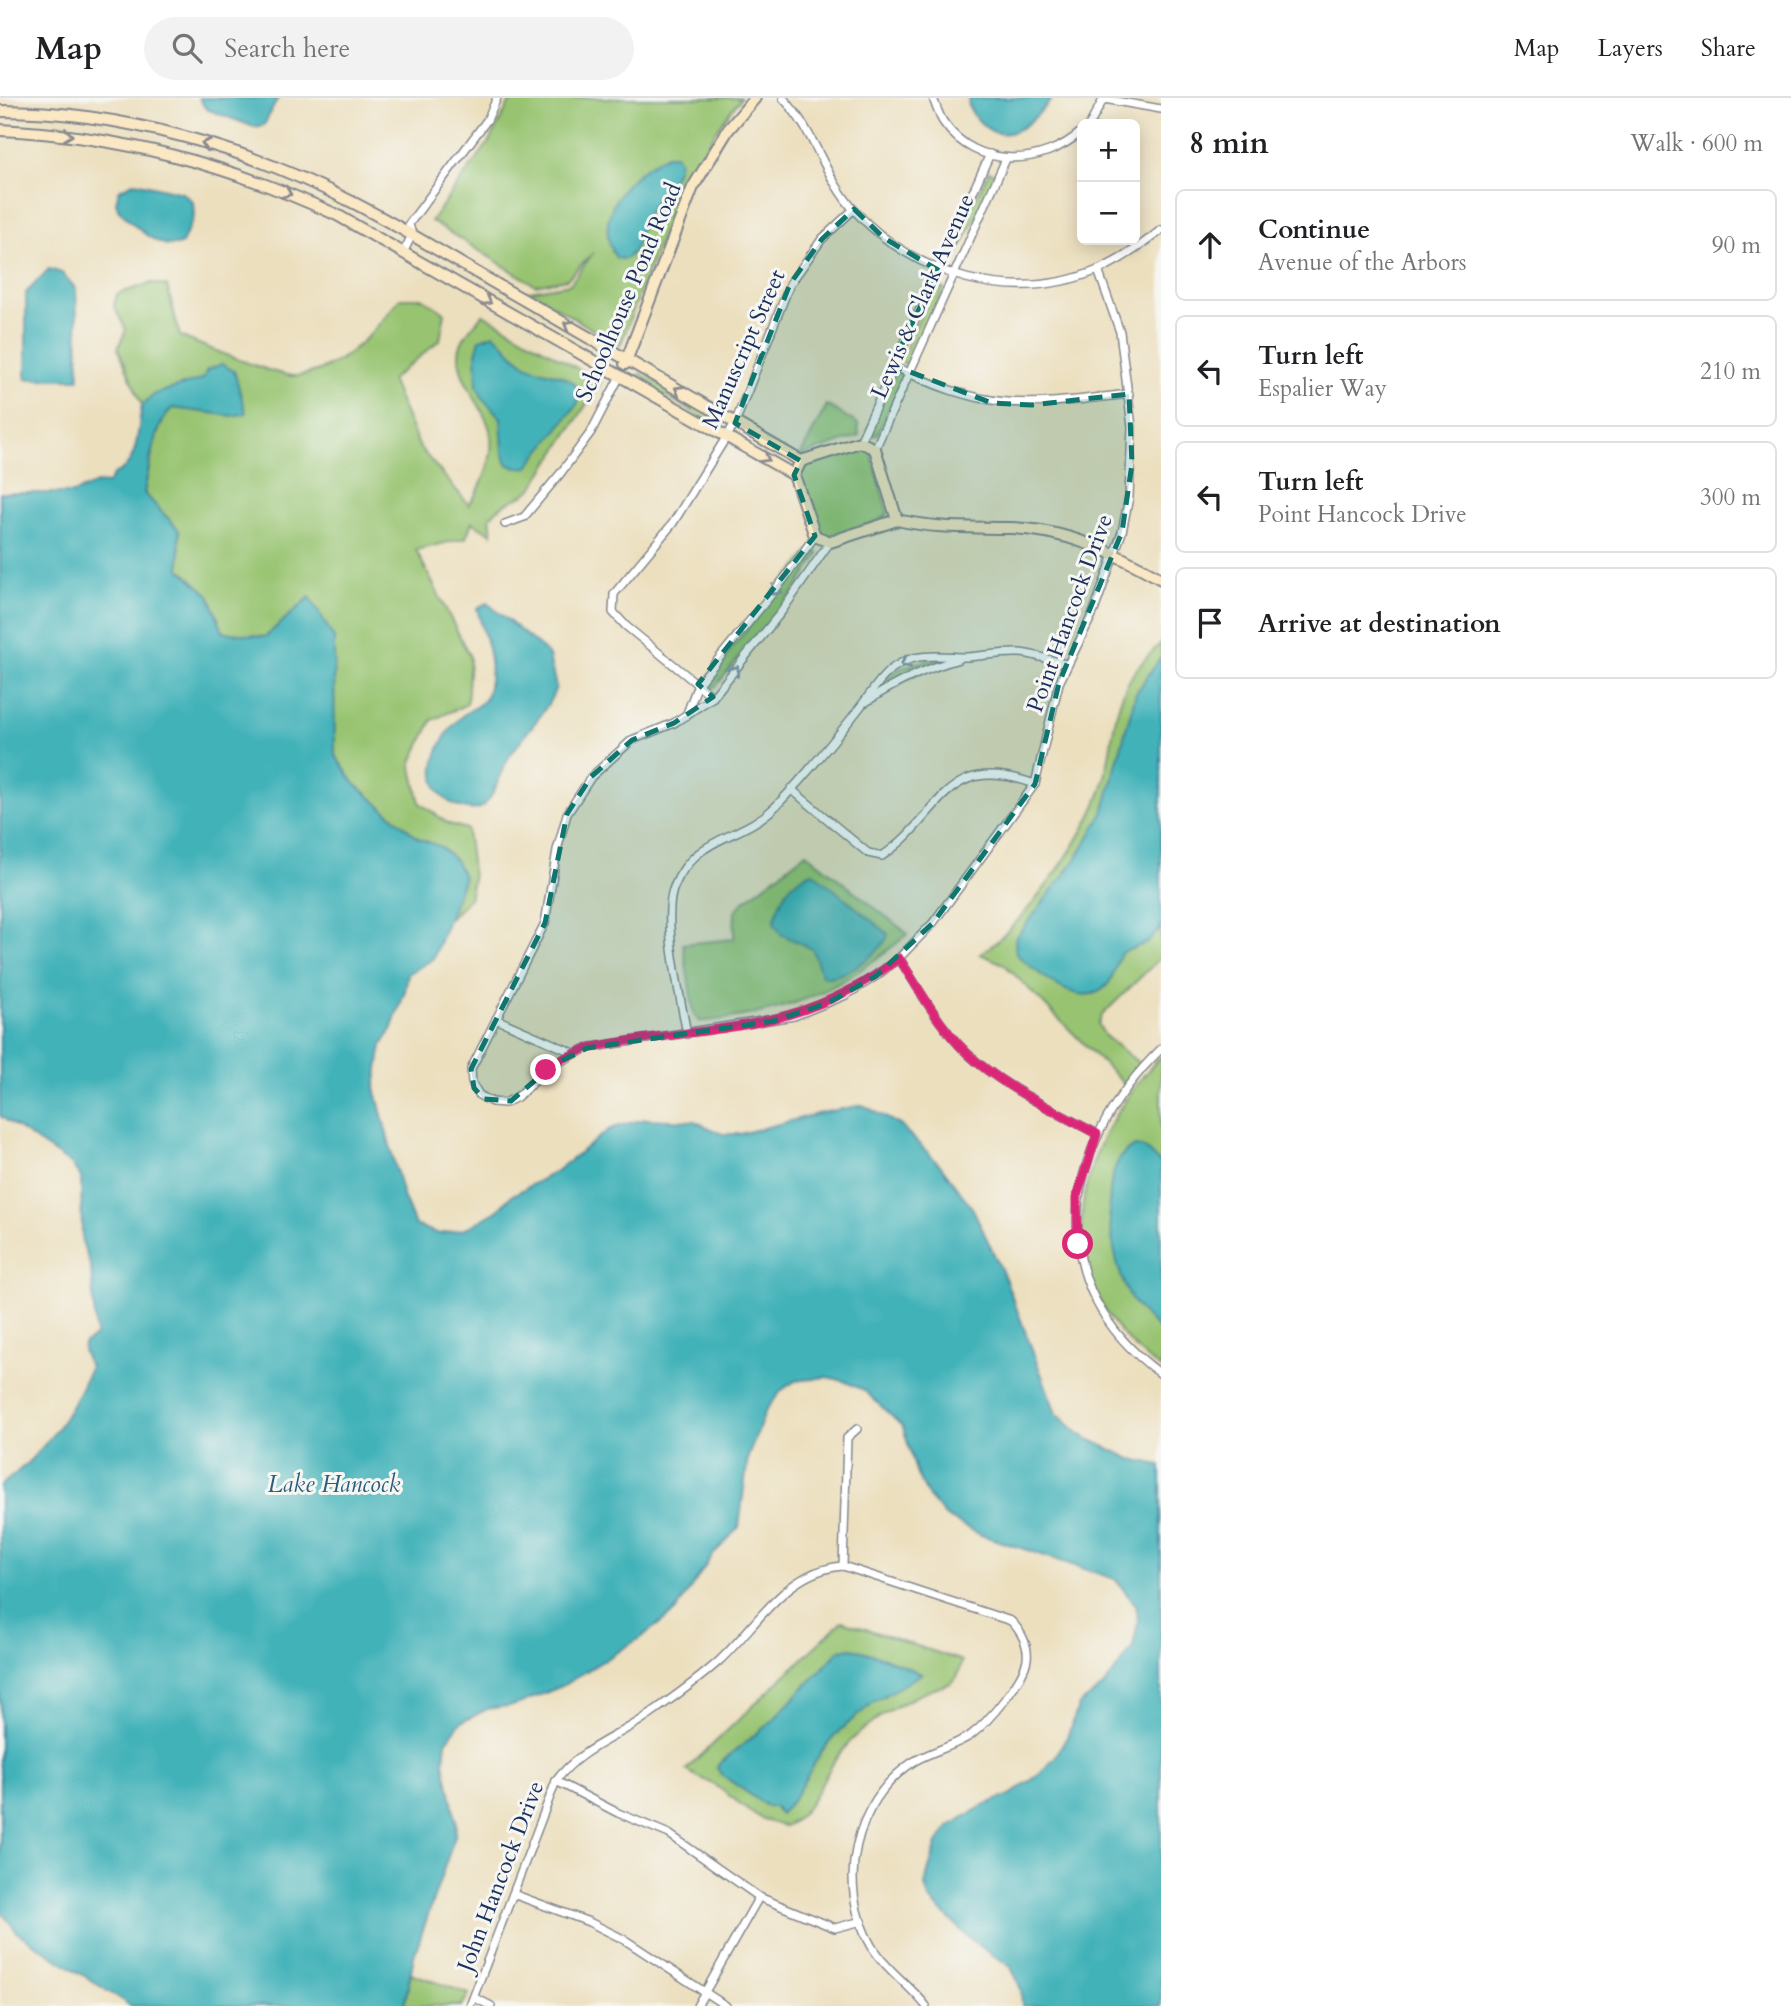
<!DOCTYPE html>
<meta charset="utf-8">
<style>
:root{--surface:#fff;--page:#f2f2f2;--text:#202124;--muted:#757577;--line:#e0e0e0}
body{margin:0;font-family:Cardo,serif;background:var(--page);color:var(--text)}
.controls{position:absolute;right:21px;top:21px;display:grid;overflow:hidden;border-radius:10px;box-shadow:0 4px 18px #0003}
.controls button{width:63px;height:63px;display:grid;place-items:center;padding:0;border:0;border-bottom:2px solid var(--line);background:var(--surface);color:var(--text);font:35px sans-serif}
.stop{position:absolute;width:21px;height:21px;margin:-16px;border:5px solid #db2777;border-radius:50%;background:#fff}
.stop.end{background:#db2777;border-color:#fff;box-shadow:0 2px 7px #0008}
.list{margin:0;padding:0;list-style:none}
h2{display:flex;justify-content:space-between;align-items:center;height:91px;margin:0;padding:0 28px;font-size:30px}
h2 small{font-size:23px;font-weight:400;color:var(--muted)}
.list li{display:grid;grid-template-columns:46px 1fr auto;gap:21px;align-items:center;box-sizing:border-box;height:112px;margin:0 14px 14px;padding:0 14px;border:2px solid var(--line);border-radius:10px}
.list b{display:block;font-size:26px;white-space:nowrap}
.list p{margin:0;font-size:23px;white-space:nowrap;color:var(--muted)}
.list em{font-size:23px;font-style:normal;color:var(--muted)}
.icon{flex:none;width:38px;height:38px;fill:none;stroke:currentColor;stroke-width:2;stroke-linecap:round;stroke-linejoin:round}
.map{position:relative;flex:none;width:1161px;height:1908px;overflow:hidden}
header{display:flex;align-items:center;gap:42px;box-sizing:border-box;height:98px;padding:0 35px;background:var(--surface);border-bottom:2px solid var(--line)}
header strong{font-size:33px}
nav{display:flex;gap:38px;margin-inline-start:auto;font-size:24px}
.search{width:490px;height:63px;background:var(--page);display:flex;align-items:center;gap:18px;box-sizing:border-box;padding:0 24px;border-radius:38px;color:var(--muted);font-size:26px}
main{display:flex}
aside{flex:1;background:var(--surface)}
.map>svg:first-child{display:block}
.green{fill:#98c471;stroke:#5a7a68;stroke-width:2}
.water{fill:#42b2b9;stroke:#2e708c;stroke-width:2}
.lines{fill:none;stroke-linecap:round;stroke-linejoin:round}
.street-casing{stroke:#84878e;stroke-width:10}
.secondary-casing{stroke:#84878e;stroke-width:14}
.street{stroke:#fff;stroke-width:7}
.secondary{stroke:#fae7c3;stroke-width:10}
.oneway{stroke:#8a8b90}
.oneway2{stroke:#8d97ae}
.route{stroke:#db2777;stroke-width:9}
.marked{fill:#0f766e;fill-opacity:0.2;stroke:#0f766e;stroke-width:5;stroke-dasharray:14 9;stroke-linejoin:round}
.labels{text-anchor:middle;stroke-width:6;stroke-linejoin:round;paint-order:stroke}
.street-label{font-size:23px;fill:#1b2f5e;stroke:#f6f6f2}
.water-label{font-size:24px;font-style:italic;fill:#295d7e;stroke:#f6f6f2}
</style>
<header>
<strong>Map</strong>
<div class="search"><svg class="icon" aria-label="search" viewBox="0 0 24 24"><circle cx="10" cy="10" r="6"/><path d="M15 15l6 6"/></svg>Search here</div>
<nav><a>Map</a><a>Layers</a><a>Share</a></nav>
</header>
<main>
<div class="map">
<svg width="1161" height="1908" viewBox="0 0 1161 1908">
<rect width="100%" height="100%" fill="#f6f6f2"/>
<filter id="ink" filterUnits="userSpaceOnUse"><feTurbulence type="fractalNoise" baseFrequency=".0143" numOctaves="2"/><feDisplacementMap in="SourceGraphic" scale="14" xChannelSelector="R" yChannelSelector="G"/><feConvolveMatrix kernelMatrix="1 2 1 2 8 2 1 2 1" color-interpolation-filters="sRGB"/></filter>
<filter id="wash" filterUnits="userSpaceOnUse"><feTurbulence type="fractalNoise" baseFrequency=".00686" numOctaves="4" result="noise"/><feDisplacementMap in="SourceGraphic" scale="28" xChannelSelector="R" yChannelSelector="G"/><feGaussianBlur stdDeviation="1.57" result="paint"/><feColorMatrix in="noise" values="0 0 0 0 0 0 0 0 0 0 0 0 0 0 0 0 0 1.4 0 .05"/><feComposite in="paint" operator="in"/></filter>
<g filter="url(#wash)">
<rect width="100%" height="100%" fill="#ecdfbe"/>
<g class="green">
<path d="M512,0h229c-62,76 -87,158 -121,248l-91,-55 41,-7 24,-32 -27,27 -32,6 -104,-64 58,-79z"/>
<path d="M989,73l7,4 -40,83 -7,-6z"/>
<path d="M152,185l15,3 13,50c18,8 101,42 116,40 46,-6 78,-43 104,-78h22l23,15 -5,27 -49,40 29,68 49,57c15,-21 29,-55 19,-81 -9,-24 -29,-43 -29,-69 0,-16 15,-30 24,-41l118,68 -70,108c-18,13 -25,9 -41,27l2,17 -20,-12 -6,16 -50,12 54,107 -3,47 -35,16 -21,44 9,39 29,21 18,5 6,50 -4,20 -21,21 16,-43 -23,-30 -23,-9 -64,-55 -19,-28 -25,-158 -45,40 -42,-5 -14,-37 -29,-26 -1,-39 -35,-37 10,-47 9,-28 9,-10 25,2 37,-38 -12,-8 -15,6 -4,9 -47,15 -14,11 -24,-57 8,-18 -12,-24 3,-12z"/>
<path d="M934,187l10,4 -34,75h-6l-4,-3z"/>
<path d="M896,273l8,5 -27,59 -4,1 -6,-4z"/>
<path d="M640,275l80,45 -4,8 -80,-47z"/>
<path d="M827,307l31,19 1,12 -59,20z"/>
<path d="M863,349l8,4 17,63 -10,7 -51,16 -8,-4 -19,-59 7,-10z"/>
<path d="M813,449l6,7 -22,34 -81,98 -6,4 -5,-4v-5z"/>
<path d="M1161,545v314l-59,58 -4,9 7,12 35,28 -16,20 -120,-120 -24,-10c41,-25 108,-119 122,-166 11,-35 9,-76 28,-109 7,-13 20,-25 31,-36z"/>
<path d="M947,561l-77,38c19,-30 44,-37 77,-38z"/>
<path d="M806,755l102,81c-54,45 -101,73 -172,83 -12,2 -25,5 -37,4l-5,-6 -11,-71 51,-5 1,-27 8,-10z"/>
<path d="M1161,958v313c-120,-87 -91,-217 0,-313z"/>
<path d="M842,1523l120,40 -5,16 -8,7c-41,12 -82,36 -109,69 -19,24 -27,61 -55,73 -28,-4 -46,-25 -69,-40 -9,-6 -20,-9 -30,-16z"/>
<path d="M411,1875l58,21 -7,12h-58z"/>
</g>
<g class="water">
<path d="M199,0h79l-14,27 -10,2 -48,-18z"/>
<path d="M968,0h85c-18,21 -46,53 -73,24 -8,-7 -12,-14 -12,-24z"/>
<path d="M667,57h8l4,6c-4,25 -25,37 -35,58 -7,14 -3,30 -19,40l-9,-1c-26,-44 14,-85 51,-103z"/>
<path d="M135,84l48,11 10,9 1,15 -12,26c-21,11 -50,-19 -63,-33l-3,-7 3,-13z"/>
<path d="M49,171l13,4 14,16 3,90h-53v-86z"/>
<path d="M494,236c12,10 19,23 33,31 20,11 38,5 53,25l-2,13 -50,64 -12,1 -9,-4 -4,-13 -2,-33 -18,-19 -6,-13 -1,-33 4,-14z"/>
<path d="M222,266l12,7 12,42 -13,3 -61,-8c-20,21 -22,57 -28,85l35,37 1,39 29,26 14,37 42,5 45,-40 24,41 1,117 19,28 64,55 23,9 14,13 9,17 -31,82 -25,15 -3,17 -15,42 -8,12 -7,43 28,108 12,29 24,9 26,-5 32,-18 14,-15 44,-24 55,-43 20,-6 15,-4 49,2 29,13h17l81,-21 42,-8 37,20 40,40 33,44 32,69 51,135 24,22 51,24 30,6v541h-139l-1,-17 -10,-22 -40,-27 -42,-41 -4,-13 3,-14 9,-29 13,-17 34,-21 26,-10 30,-21 15,-17 12,-20 12,-32 25,-19 29,-39 5,-26 -2,-16 -21,-26 -134,-44 -35,-18 -17,-20 -12,-22 -14,-48 -39,-37 -23,-10 -15,-3 -31,4 -13,9 -16,20 -18,47 -9,70 -27,29 -37,56 -35,26 -78,48 -46,19 -29,4 -27,14 -14,19 -2,20 12,59 -1,15 -41,120 -10,50h-273l-113,-73 -18,-23v-424c43,-32 71,-70 90,-119l-7,-16 1,-7 12,-9 -5,-67 -9,-27 -1,-64 -10,-13 -71,-48v-623h74l23,-10 11,1 6,-10c26,-10 23,-44 28,-69l13,-11 48,-15 4,-9z"/>
<path d="M487,505l58,48 4,5 7,31c-9,27 -36,50 -50,75 -7,14 -12,38 -26,46 -8,4 -18,0 -25,-3 -39,-19 -17,-67 7,-89 10,-8 23,-11 26,-25 8,-31 -4,-53 -11,-83z"/>
<path d="M1161,559v271l-14,15 -26,10c-5,9 -7,24 -13,31 -26,31 -72,-13 -92,-30l-1,-15 61,-80 27,-46 33,-120z"/>
<path d="M813,774l75,62c-2,17 -50,49 -66,42l-10,-27 -31,-15 -7,-12c6,-23 14,-42 39,-50z"/>
<path d="M1136,1048l8,2 17,16v168c-11,-11 -24,-23 -32,-37 -17,-30 -37,-135 7,-149z"/>
<path d="M852,1550l33,10 37,16 -47,27 -36,30 -18,21 -28,48 -13,14 -5,-7h-7l-46,-32 -5,-7 2,-4 53,-43 68,-71z"/>
</g>
</g>
<g filter="url(#ink)">
<g class="lines">
<g class="street-casing">
<g id="street">
<path d="M783,0c33,35 40,77 71,112 61,67 159,95 244,60 22,-9 44,-25 63,-40"/>
<path d="M933,0c3,8 6,18 11,25 33,47 99,43 138,8"/>
<path d="M1104,1l57,10"/>
<path d="M1090,26l14,-26"/>
<path d="M403,155l9,-18 -3,-11 78,-104 10,-22"/>
<path d="M892,267c95,48 135,41 237,29"/>
<path d="M860,344l130,-288"/>
<path d="M875,351l131,-290"/>
<path d="M505,426l19,-7 36,-43 31,-42 29,-56"/>
<path d="M830,444l-48,69 -69,86 -39,26 -42,17 -41,37 -24,37 -10,36 -12,73 -74,146 1,14 7,12 13,7 13,1 12,-6 36,-32 34,-17 207,-32 52,-21 30,-19 23,-18 34,-35 102,-139 24,-101 35,-72 28,-79 7,-35 3,-70 -12,-95 -22,-62"/>
<path d="M713,599l-87,-71 -13,-14 1,-18 59,-71 62,-100 55,-139 32,-45 32,-30"/>
<path d="M866,604c30,-20 58,-33 93,-43"/>
<path d="M686,618l12,-32 86,-105 31,-43"/>
<path d="M791,691l77,64 14,3c61,-40 60,-105 153,-72"/>
<path d="M899,860c23,36 44,76 78,104 35,29 79,50 120,72"/>
<path d="M496,921l78,34"/>
<path d="M687,936c-6,-35 -26,-116 -13,-147 21,-52 66,-46 101,-80 28,-28 61,-69 86,-101 16,-21 26,-41 53,-48 19,-4 35,-1 53,-1 17,-1 36,-5 53,-4 15,1 32,8 47,11"/>
<path d="M1161,951c-100,97 -123,236 0,325"/>
<path d="M843,1468l4,-128 10,-9"/>
<path d="M556,1683l62,32 51,21 90,63 76,31 27,-7"/>
<path d="M513,1796l76,28 36,18 101,66"/>
<path d="M475,1900l16,8"/>
<path d="M470,1908l86,-225c23,-32 60,-43 91,-65 24,-17 49,-34 72,-55 38,-35 67,-91 124,-95l168,55c9,9 18,24 16,38 -3,21 -39,63 -56,76 -18,12 -40,16 -58,27 -59,39 -78,124 -41,185 14,23 38,38 54,59"/>
<path d="M697,1908l62,-109"/>
</g>
</g>
<g class="secondary-casing">
<g id="secondary">
<path d="M0,13c122,0 248,37 356,93 50,26 98,56 147,84 100,57 199,116 298,173"/>
<path d="M0,32c122,6 227,34 337,85l457,260"/>
<path d="M625,266l68,-177 35,-57 27,-32"/>
<path d="M860,344l15,7 22,71 -67,22 -15,-6 -21,-61 7,-14z"/>
<path d="M897,422c40,9 72,7 112,8 55,1 105,24 152,51"/>
</g>
</g>
<use href="#street" class="street"/>
<use href="#secondary" class="secondary"/>
</g>
<defs><path id="oneway-chevron" d="M-2-3.5L2.5 0L-2 3.5" fill="none" stroke-width="1.6" stroke-linecap="round" stroke-linejoin="round" transform="scale(1.75)"/></defs>
<g class="oneway">
<use href="#oneway-chevron" transform="translate(68 37) rotate(7)"/>
<use href="#oneway-chevron" transform="translate(206 46) rotate(-164)"/>
<use href="#oneway-chevron" transform="translate(287 95) rotate(23)"/>
<use href="#oneway-chevron" transform="translate(487 203) rotate(30)"/>
<use href="#oneway-chevron" transform="translate(568 227) rotate(-150)"/>
<use href="#oneway-chevron" transform="translate(679 292) rotate(-150)"/>
<use href="#oneway-chevron" transform="translate(765 360) rotate(29)"/>
</g>
<g class="oneway2">
<use href="#oneway-chevron" transform="translate(775 493) rotate(129)"/>
<use href="#oneway-chevron" transform="translate(905 565) rotate(157)"/>
<use href="#oneway-chevron" transform="translate(735 572) rotate(-51)"/>
</g>
</g>
<g class="lines" filter="url(#ink)">
<path class="route" d="M546,972l16,-11 25,-11c119,-24 209,-10 312,-90 23,36 44,76 78,104 35,29 79,50 120,72l-20,62 1,48"/>
</g>
<path class="marked" d="M854,111l30,29 54,32 -46,95 100,38 40,2 97,-11 3,70 -10,68 -63,151 -24,101 -102,139 -57,53 -48,27 -54,18 -187,27 -34,17 -42,36 -27,-2 -10,-11 -3,-19 74,-146 22,-109 24,-37 41,-37 42,-17 39,-26 -15,-13 117,-148 -21,-61 7,-14 -66,-38 55,-139 32,-45z"/>
<g class="labels">
<g class="street-label">
<text transform="translate(628 194) rotate(-67)" y="8">Schoolhouse Pond Road</text>
<text transform="translate(922 198) rotate(-66)" y="8">Lewis &amp; Clark Avenue</text>
<text transform="translate(743 251) rotate(-66)" y="8">Manuscript Street</text>
<text transform="translate(1069 515) rotate(-70)" y="8">Point Hancock Drive</text>
<text transform="translate(500 1778) rotate(-69)" y="8">John Hancock Drive</text>
</g>
<g class="water-label">
<text x="334" y="1394">Lake Hancock</text>
</g>
</g>
</svg>
<div class="controls">
<button>+</button>
<button>−</button>
</div>
<div class="stop" style="left:1078px;top:1146px"></div>
<div class="stop end" style="left:546px;top:972px"></div>
</div>
<aside>
<h2>8 min<small>Walk · 600 m</small></h2>
<ul class="list">
<li><svg class="icon" aria-label="ahead" viewBox="0 0 24 24"><path d="M12 20V5M6 11l6-6 6 6"/></svg><div><b>Continue</b><p>Avenue of the Arbors</p></div><em>90 m</em></li>
<li><svg class="icon" aria-label="left" viewBox="0 0 24 24"><path d="M17 20v-9H6M10 6l-5 5 5 5"/></svg><div><b>Turn left</b><p>Espalier Way</p></div><em>210 m</em></li>
<li><svg class="icon" aria-label="left" viewBox="0 0 24 24"><path d="M17 20v-9H6M10 6l-5 5 5 5"/></svg><div><b>Turn left</b><p>Point Hancock Drive</p></div><em>300 m</em></li>
<li><svg class="icon" aria-label="arrive" viewBox="0 0 24 24"><path d="M6 21V4h12l-3 4 3 4H6"/></svg><div><b>Arrive at destination</b></div></li>
</ul>
</aside>
</main>
